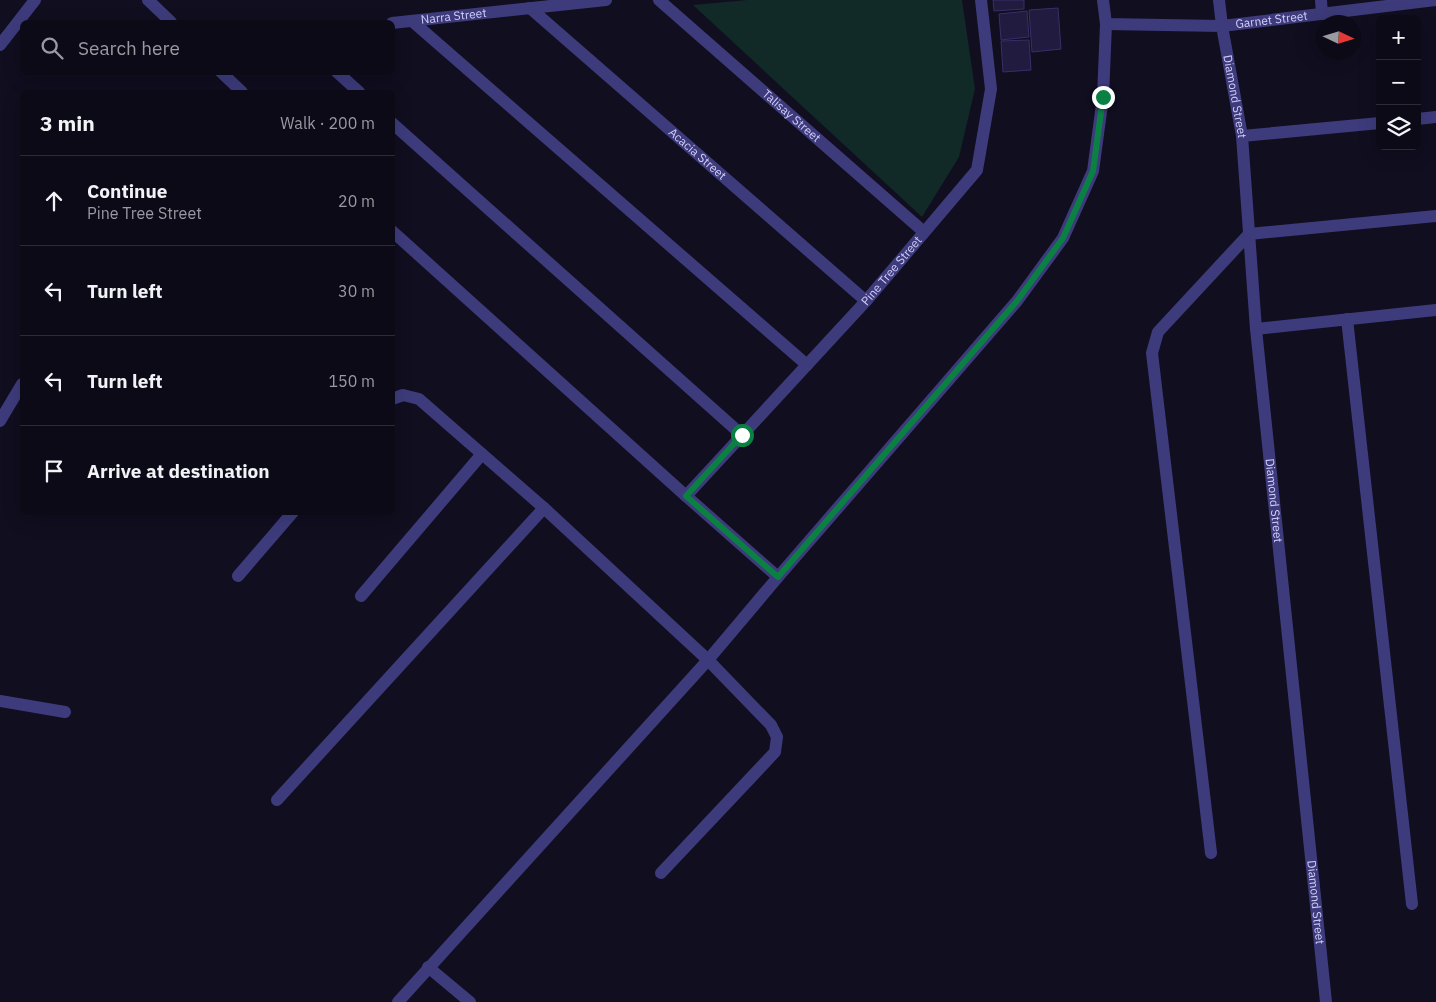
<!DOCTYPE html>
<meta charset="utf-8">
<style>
:root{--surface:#0c0a17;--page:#151320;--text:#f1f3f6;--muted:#9a9aa1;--line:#2c2b36}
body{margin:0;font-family:"IBM Plex Sans",sans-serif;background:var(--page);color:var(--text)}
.controls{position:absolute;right:15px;top:15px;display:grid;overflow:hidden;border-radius:8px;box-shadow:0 5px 20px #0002}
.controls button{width:45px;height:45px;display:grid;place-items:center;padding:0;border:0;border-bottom:1px solid var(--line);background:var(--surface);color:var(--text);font:25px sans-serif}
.compass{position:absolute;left:1316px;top:15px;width:45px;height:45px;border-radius:50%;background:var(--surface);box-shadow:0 5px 20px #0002;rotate:94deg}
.stop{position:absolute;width:15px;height:15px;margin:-11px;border:4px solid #0b8043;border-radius:50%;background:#fff}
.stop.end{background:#0b8043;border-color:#fff;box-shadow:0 1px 5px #0008}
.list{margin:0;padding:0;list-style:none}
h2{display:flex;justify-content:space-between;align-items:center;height:65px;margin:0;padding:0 20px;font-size:21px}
h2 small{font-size:16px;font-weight:400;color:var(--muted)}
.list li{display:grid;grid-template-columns:32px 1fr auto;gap:15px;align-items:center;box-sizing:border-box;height:90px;padding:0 20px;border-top:1px solid var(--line)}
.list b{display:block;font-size:19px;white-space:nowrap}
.list p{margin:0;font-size:16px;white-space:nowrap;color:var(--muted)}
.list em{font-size:16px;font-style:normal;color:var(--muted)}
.icon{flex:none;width:28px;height:28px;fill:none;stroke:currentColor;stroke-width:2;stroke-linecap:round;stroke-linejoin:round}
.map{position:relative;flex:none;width:1436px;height:1002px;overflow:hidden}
.search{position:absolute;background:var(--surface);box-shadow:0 5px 20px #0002;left:20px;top:20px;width:375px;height:55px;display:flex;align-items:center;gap:12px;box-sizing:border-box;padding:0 18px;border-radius:8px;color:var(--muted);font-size:19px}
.panel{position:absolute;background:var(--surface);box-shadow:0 5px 20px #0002;left:20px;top:90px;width:375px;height:425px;border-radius:8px}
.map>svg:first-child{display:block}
.green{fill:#112927}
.building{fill:#211b3f;stroke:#392e69}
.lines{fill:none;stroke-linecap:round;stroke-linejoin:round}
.minor{stroke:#3d3b7b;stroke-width:12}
.tertiary{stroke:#3d3b7b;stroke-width:12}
.route{stroke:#0b8043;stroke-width:6}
.labels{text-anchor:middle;stroke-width:5;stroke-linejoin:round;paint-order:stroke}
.street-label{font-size:12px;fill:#d3cefc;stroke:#100e1f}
</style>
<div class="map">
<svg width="1436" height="1002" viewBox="0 0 1436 1002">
<rect width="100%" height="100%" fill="#100e1f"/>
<path class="green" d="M747,0h215l13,89 -16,68 -37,60 -229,-212z"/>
<g class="building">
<path d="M993,0h31v9l-30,2z"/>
<path d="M1058,8l3,41 -29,3 -3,-42z"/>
<path d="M1027,11l2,26 -28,3 -2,-26z"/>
<path d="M1029,40l2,30 -28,2 -2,-31z"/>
</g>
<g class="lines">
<g class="minor">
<path d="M148,0l23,22"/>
<path id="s1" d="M659,0l265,232"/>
<path id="s2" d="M1219,0l3,26 214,-26"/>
<path d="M1321,0l1,14"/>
<path id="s3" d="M530,8l336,293"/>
<path d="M412,21l395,344"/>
<path id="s4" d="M392,23l214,-23"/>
<path d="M0,45l35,-45"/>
<path d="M221,72l21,20"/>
<path d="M337,72l22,20"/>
<path d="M1417,119l19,-2"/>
<path d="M392,123l350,312"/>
<path d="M1242,136l138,-13"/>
<path d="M392,231l294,265 92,81"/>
<path d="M1347,319l65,585"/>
<path d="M1256,329l180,-19"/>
<path d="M392,399l11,-4 16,4 125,109 164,152 63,65 6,12 -2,15 -114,121"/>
<path d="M0,421l22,-37"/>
<path id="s5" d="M686,496l180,-195 111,-131 14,-81 -10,-89"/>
<path d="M238,576l55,-64"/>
<path d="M361,596l121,-142"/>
<path d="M0,701l65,11"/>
<path d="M277,800l267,-292"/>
<path d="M1211,853l-59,-500 6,-21 91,-98 187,-18"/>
<path d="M428,967l42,35"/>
<path d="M398,1002l310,-342 70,-83 239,-276 46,-63 30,-67 10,-74 3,-73"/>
</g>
<path class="tertiary" id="s6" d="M1103,0l3,24 116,2 20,110 14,193 70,673"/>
</g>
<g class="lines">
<path class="route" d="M742,435l-56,61 92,81 239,-276 46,-63 30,-67 10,-74"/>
</g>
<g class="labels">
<g class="street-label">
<text dy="4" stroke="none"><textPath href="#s4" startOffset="62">Narra Street</textPath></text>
<text dy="4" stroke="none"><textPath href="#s2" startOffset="76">Garnet Street</textPath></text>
<text dy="4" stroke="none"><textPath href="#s6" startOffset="212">Diamond Street</textPath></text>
<text dy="4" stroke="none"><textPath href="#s1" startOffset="176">Talisay Street</textPath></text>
<text dy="4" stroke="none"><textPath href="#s3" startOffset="222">Acacia Street</textPath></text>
<text dy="4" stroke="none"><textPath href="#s5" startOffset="305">Pine Tree Street</textPath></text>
<text dy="4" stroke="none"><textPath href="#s6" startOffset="618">Diamond Street</textPath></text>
<text dy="4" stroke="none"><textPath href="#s6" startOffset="1022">Diamond Street</textPath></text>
</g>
</g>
</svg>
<div class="controls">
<button>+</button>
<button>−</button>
<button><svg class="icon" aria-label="layers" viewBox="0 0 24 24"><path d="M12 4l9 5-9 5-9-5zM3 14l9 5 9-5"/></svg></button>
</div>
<svg class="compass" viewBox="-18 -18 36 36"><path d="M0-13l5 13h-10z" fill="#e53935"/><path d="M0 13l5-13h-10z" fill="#9a9aa1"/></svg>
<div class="stop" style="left:742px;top:435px"></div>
<div class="stop end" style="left:1103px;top:97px"></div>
<div class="search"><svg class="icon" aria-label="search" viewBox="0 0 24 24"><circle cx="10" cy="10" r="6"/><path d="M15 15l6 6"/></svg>Search here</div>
<section class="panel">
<h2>3 min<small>Walk · 200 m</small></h2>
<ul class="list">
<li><svg class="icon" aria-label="ahead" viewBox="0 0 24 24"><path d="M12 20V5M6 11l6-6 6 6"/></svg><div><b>Continue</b><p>Pine Tree Street</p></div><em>20 m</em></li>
<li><svg class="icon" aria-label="left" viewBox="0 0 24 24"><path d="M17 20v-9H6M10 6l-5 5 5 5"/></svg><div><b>Turn left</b></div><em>30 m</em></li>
<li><svg class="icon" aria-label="left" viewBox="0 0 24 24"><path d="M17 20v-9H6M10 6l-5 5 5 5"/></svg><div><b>Turn left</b></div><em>150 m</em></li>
<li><svg class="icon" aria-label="arrive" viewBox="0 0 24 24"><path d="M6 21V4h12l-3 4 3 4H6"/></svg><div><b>Arrive at destination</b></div></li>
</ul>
</section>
</div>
